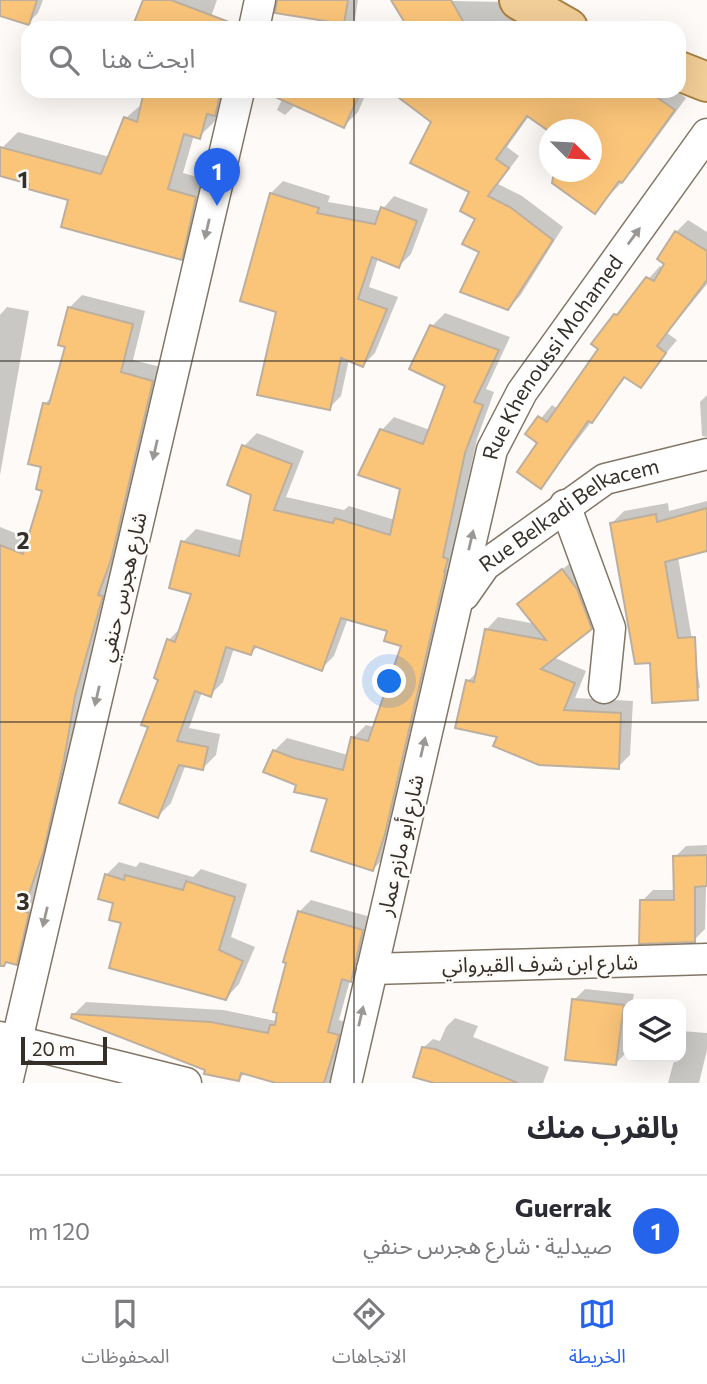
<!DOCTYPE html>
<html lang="ar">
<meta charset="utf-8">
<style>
:root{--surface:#fff;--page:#f2f2f3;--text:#2b2b33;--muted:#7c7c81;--line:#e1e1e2;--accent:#2563eb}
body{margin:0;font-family:Commissioner,"Noto Sans Arabic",sans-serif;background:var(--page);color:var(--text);direction:rtl}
.controls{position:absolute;right:21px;bottom:21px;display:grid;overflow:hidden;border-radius:14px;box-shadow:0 7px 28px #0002}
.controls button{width:63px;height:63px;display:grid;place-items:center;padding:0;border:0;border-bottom:2px solid var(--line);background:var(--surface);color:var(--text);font:35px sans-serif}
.compass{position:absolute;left:539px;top:119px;width:63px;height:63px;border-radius:50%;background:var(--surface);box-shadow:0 7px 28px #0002;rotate:114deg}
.scale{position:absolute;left:21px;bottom:18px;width:86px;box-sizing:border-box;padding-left:7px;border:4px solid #352f29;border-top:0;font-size:19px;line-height:24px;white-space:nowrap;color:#352f29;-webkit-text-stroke:5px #fdfaf7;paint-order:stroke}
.you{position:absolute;left:390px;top:682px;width:24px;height:24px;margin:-18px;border:5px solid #fff;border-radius:50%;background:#1a73e8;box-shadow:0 0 0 10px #1a73e833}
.badge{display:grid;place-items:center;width:46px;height:46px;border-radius:50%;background:var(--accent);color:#fff;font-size:23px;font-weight:700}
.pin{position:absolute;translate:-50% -58px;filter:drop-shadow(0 2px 4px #0008)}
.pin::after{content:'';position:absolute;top:37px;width:24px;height:21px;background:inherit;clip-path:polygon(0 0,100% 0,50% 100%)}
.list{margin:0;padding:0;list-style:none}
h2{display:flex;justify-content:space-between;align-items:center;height:91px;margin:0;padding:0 28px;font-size:30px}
h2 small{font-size:23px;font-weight:400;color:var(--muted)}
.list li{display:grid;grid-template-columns:46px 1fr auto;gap:21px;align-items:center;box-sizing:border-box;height:112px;padding:0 28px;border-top:2px solid var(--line)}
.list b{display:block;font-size:26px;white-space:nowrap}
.list p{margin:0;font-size:23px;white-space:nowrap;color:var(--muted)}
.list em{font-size:23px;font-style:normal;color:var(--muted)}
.icon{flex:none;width:38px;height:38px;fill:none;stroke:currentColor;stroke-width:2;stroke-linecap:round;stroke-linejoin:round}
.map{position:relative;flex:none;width:707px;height:1083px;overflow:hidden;direction:ltr}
.search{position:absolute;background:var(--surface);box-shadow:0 7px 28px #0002;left:21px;right:21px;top:21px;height:77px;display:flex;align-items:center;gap:18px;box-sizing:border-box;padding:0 24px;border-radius:21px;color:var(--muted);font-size:26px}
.sheet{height:203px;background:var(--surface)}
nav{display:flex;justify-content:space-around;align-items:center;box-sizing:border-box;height:98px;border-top:2px solid var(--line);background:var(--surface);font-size:19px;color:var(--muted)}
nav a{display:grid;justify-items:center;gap:4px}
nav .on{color:var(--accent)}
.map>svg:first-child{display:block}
.shadow{fill:#0003}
.building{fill:#fac479;stroke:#bdaf9e;stroke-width:2}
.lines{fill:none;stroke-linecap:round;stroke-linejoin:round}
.minor-casing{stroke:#827666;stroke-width:33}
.primary-casing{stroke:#a98043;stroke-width:42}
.minor{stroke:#fff;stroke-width:30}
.primary{stroke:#f1cd97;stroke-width:38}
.oneway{fill:#9a9794}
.grid{fill:none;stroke:#352f29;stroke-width:2;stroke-opacity:0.55}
.labels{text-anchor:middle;stroke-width:5;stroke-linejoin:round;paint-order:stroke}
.street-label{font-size:21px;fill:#352f29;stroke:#fdfaf7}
.grid-label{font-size:23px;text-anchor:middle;font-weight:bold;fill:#352f29;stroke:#fdfaf7;stroke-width:5;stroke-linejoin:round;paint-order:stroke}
</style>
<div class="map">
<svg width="707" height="1083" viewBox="0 0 707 1083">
<rect width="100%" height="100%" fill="#fdfaf7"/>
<g class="shadow">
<path d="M8,0h35l-5,13 -10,10z"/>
<path d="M145,0h72l-8,22 17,6h-88z"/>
<path d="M305,0h53l-3,19 -4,9h-37l5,-10z"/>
<path d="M402,0l104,2 35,26h-131z"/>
<path d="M146,91h86l-17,30 -16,16 -5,-2 -11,38 28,8 -14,61 -16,16 -110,-60 -71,-24 2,-26 16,-16 92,25 16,-39 17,-15z"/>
<path d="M286,91h81l-9,21 -14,14 -48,-22 -11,11 -8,-5z"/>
<path d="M400,91h276l10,7 -52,71 -39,42 -41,-36 2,-3h36v-42l-63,-14 -22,31 12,9 -21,28 24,12 41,31 -43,69 -12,12 -27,-57 -10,-59 -38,-70z"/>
<path d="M283,181l47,15 -2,6 53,9 13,-15 34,13 -17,45 -12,12 -21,-8 -9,29 29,10 -23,56 -12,12 -14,-6 -8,37 -12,12 -51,-98 -7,-117z"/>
<path d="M688,220l19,12v52l-40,49 10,7 -37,45 -14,-8 -85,110 -1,-44 -12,-9 24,-29 6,4 42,-61 16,-33 44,-49 4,2 12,-36z"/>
<path d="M82,295l63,16 -12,49 32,8 -109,467 -21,63 6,2 -12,50 -13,13 -16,-5v-431l30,12 14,-50 1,-85 9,-10 13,-48 2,-38z"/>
<path d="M7,307l22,4 -29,164v-160z"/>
<path d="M445,313l65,24 -24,52 8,3 -17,47 -91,417 -13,13 -43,-71 -32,-14 -24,-33 13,-13 61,17 5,-17 13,-13 8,2 29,-82 -14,-16 -41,-11 -14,38 -13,13 -62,-24 -8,8 -17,-5 -11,34 -13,13 -8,-3 -13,36 31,6 -4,21 -13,13 -17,-4 -15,39 -13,13 -8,-90 19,-86 13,-14 12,-33 -11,-51 13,-13 48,12 9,-48 -9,-47 13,-13 47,18 -18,46 58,13 5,-4 46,14 8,-32 -22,-57 13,-14 36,13 17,-45 -15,-59z"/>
<path d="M707,395v42l-5,-1 -2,-34z"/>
<path d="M707,501v48l-29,8 22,130 -12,12 -36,-37 -40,-139 12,-12 44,-8 1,8z"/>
<path d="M575,559l28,56 -50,42 33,14 -11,27 58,3 -3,54 -12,12 -119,-31 -31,-55 10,-10 8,-41 12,-13 38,7 -16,-20z"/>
<path d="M707,845l-2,84 -11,11 -52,-39 11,-11h23l-1,-33 11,-11z"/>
<path d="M119,862l17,5 4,-5 53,15 8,-8 46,15 -16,53 24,10 -16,37 -13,14 -102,-76 -18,-47z"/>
<path d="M311,900l63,18 -11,50 -13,12 -11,40 10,3 -18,60h-49l-36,-11 -7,7 -166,-64 13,-13 137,8 53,11 23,-109z"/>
<path d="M585,989l49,5 -2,10h-4l-1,48 -11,11 -42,-63z"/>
<path d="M455,1018l23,8 -5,11 76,30 -6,16h-103l-16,-36 9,-8 7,2 6,-14z"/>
<path d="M681,1031l26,2v17l-8,33h-31l7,-26h6z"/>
</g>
<g class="building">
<path d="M0,0h37l-8,25 -29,-9z"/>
<path d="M143,0h28l66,25v3h-105z"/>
<path d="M277,0h71l-4,24 -69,-11z"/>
<path d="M391,0h60l16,28h-59z"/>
<path d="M144,91h77l-6,25 -8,-2 -7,25 -16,-5 -16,55 28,8 -14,63 -121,-33 7,-27 -40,-11 1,-5 -29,-8v-29l101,27 23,-57 13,5z"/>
<path d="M262,91h99l-17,37z"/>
<path d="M390,91h258l27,19 -53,73 -3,-2 -24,33 -43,-31 2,-11h38v-42h-42v2l-23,-16 -31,43 13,9 -21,28 22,11 43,33 -45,70 -48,-18 19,-40 -17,-8 13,-25 -15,-8 9,-19 -59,-29 21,-41z"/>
<path d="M270,193l49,15 -2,5 58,11 6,-17 36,14 -18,47 -27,-11 -14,42 29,10 -24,58 -22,-9 -11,52 -73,-15 19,-83 -36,-11z"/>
<path d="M675,231l32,20v29l-50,66 9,7 -25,35 -17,-11 -32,46 -4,-2 -47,68 -24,-17 20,-29 -12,-9 13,-18 9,6 51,-73 -7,-5 23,-30 3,1 29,-38 8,4 10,-17 -7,-5z"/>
<path d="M68,307l65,17 -12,48 32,9 -42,179 -13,35 5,1 -28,100 -11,64 -20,90 -21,61 6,2 -12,52 -11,-3 -2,4h-4v-421l23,9 19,-63 -6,-2 5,-22 -13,-3 15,-61 6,1 16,-57 -7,-2z"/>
<path d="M430,325l69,25 -25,52 9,3 -18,48 -22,104 5,2 -4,14 2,-3 -61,264 -12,37 -62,-20 16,-52 -33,-7 2,-7 -33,-13 10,-22 21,8 49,12 8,-33 17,4 33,-95 -17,-5 3,-10 -46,-13 -19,53 -68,-25 -3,9 -25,-8 -15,50 -16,-6 -18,50 31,6 -5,23 -24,-5 -21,53 -39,-15 29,-76 -7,-2 17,-45 -4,-2 13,-39 8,3 16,-48 -22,-6 12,-47 58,15 12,-61 -24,-10 15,-40 50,19 -18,46 59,13 2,-5 55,17 10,-46 -42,-14 22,-46 43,15 22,-58 -36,-17z"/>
<path d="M707,508v43l-42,11 13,76 17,-1 3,63 -46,3 -2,-40 -15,1 -25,-141 46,-9 1,8z"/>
<path d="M562,569l15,20 15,40 -51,40 34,14 -11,27 57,3 -2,56 -80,-4 -46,-19 4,-9 -42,-9 11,-48 8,2 11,-53 61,11 -29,-36z"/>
<path d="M707,855v31l-12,1v55l-56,2 1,-44h34l-1,-44z"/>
<path d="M105,874l19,6 1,-5 58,15 3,-9 49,16 -16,53 24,11 -17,39 -117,-32 12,-45 -12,-3 4,-17 -15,-4z"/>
<path d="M298,911l65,19 -12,52 -9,-3 -14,53 11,3 -15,48h-48l-35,-10 -2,8 -35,-7 1,-4 -134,-52 1,-4 139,8 57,11 2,-8h5l2,-12 -4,-1 13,-49 -3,-1z"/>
<path d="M572,999l52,6 -8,60 -51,-5z"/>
<path d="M422,1047l13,2 83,34h-84l-21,-6z"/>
</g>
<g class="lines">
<g class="minor-casing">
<g id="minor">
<path d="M254,28l6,-28"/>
<path d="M565,505l45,123 -6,60"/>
<path id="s1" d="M464,595l21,-30 120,-86 102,-25"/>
<path d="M372,969l335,-10"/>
<path d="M0,1037l186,46"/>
<path d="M7,1083l232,-992"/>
<path id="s2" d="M346,1083l146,-633 30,-58 185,-258"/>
</g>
</g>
<g class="primary-casing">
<g id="primary">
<path d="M519,0l49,28"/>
<path d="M679,71l28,11"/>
</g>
</g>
<use href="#minor" class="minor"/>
<use href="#primary" class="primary"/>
</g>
<defs><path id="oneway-solid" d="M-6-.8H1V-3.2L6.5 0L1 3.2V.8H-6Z" transform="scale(1.75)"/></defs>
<g class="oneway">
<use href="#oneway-solid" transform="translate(207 229) rotate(103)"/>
<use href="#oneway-solid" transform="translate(634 236) rotate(-54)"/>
<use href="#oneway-solid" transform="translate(155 450) rotate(103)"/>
<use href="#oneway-solid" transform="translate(471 540) rotate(-77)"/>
<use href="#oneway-solid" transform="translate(97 696) rotate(103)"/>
<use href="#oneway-solid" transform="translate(423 747) rotate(-77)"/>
<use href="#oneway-solid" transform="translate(45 917) rotate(103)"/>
<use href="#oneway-solid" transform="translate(361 1016) rotate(-77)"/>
</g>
<path class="grid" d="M354,0v28M354,91v992M0,361h707M0,722h707"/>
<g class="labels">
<g class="street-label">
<text dy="7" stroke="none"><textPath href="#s2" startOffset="760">Rue Khenoussi Mohamed</textPath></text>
<text dy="7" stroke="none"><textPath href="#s1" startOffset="136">Rue Belkadi Belkacem</textPath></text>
<text transform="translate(123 587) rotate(-77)" y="7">شارع هجرس حنفي</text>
<text transform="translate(401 845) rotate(-77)" y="7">شارع أبو مازم عمار</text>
<text transform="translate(540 964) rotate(-1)" y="7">شارع ابن شرف القيرواني</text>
</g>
</g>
<g class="grid-label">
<text x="23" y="188">1</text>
<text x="23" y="549">2</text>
<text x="23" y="910">3</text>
</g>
</svg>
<div class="controls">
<button><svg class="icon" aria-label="layers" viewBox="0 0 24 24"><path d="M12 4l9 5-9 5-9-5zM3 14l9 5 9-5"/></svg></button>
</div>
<svg class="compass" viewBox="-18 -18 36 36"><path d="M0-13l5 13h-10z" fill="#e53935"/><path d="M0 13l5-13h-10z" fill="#7c7c81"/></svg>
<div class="scale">20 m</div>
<div class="you"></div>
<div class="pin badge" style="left:217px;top:206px">1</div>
<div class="search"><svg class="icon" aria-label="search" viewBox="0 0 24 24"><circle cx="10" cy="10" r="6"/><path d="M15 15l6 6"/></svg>ابحث هنا</div>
</div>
<section class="sheet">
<h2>بالقرب منك<small></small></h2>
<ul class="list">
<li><span class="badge">1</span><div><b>Guerrak</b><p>صيدلية · شارع هجرس حنفي</p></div><em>120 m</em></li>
</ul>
</section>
<nav>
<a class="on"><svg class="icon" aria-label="map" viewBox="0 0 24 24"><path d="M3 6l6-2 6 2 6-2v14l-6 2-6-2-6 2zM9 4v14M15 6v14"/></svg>الخريطة</a>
<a><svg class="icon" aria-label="directions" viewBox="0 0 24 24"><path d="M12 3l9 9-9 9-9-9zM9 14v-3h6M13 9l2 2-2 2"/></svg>الاتجاهات</a>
<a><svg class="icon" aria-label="saved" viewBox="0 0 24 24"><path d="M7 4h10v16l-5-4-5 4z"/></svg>المحفوظات</a>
</nav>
